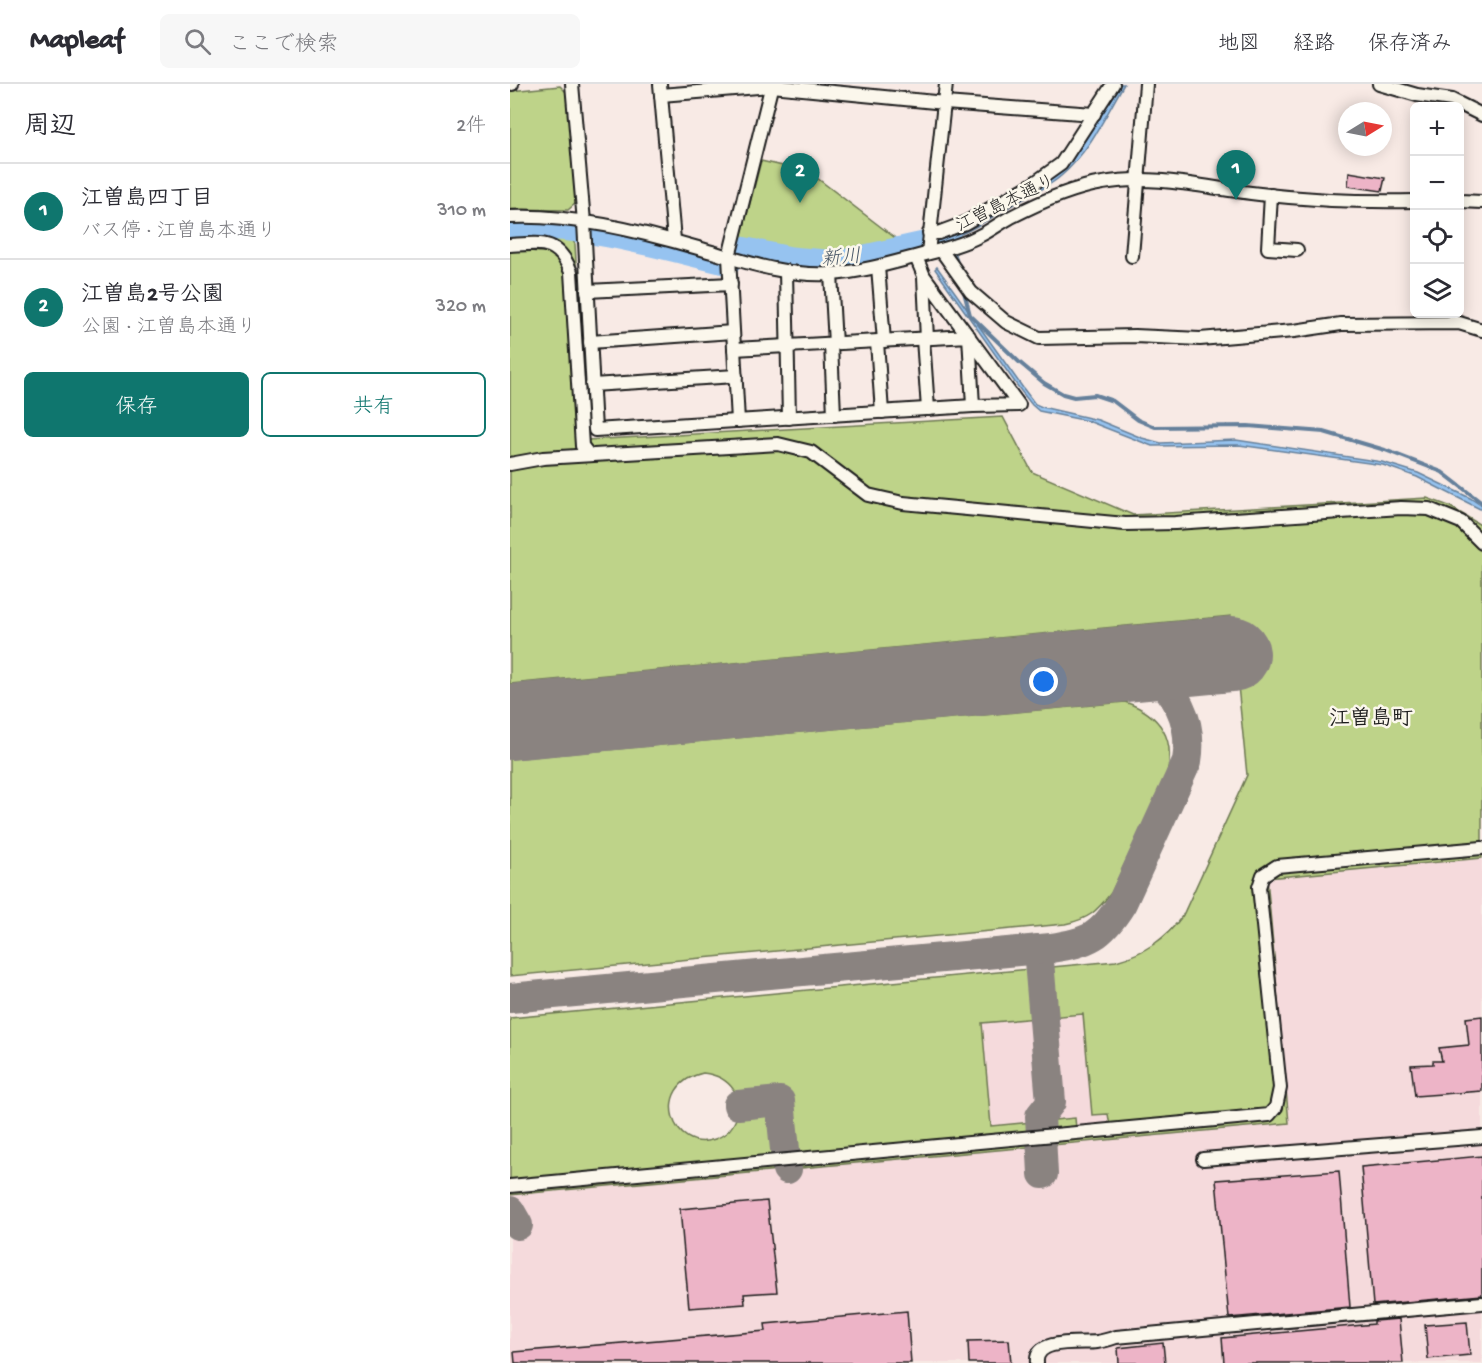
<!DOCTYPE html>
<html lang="ja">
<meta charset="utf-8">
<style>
:root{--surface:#fff;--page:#f7f7f7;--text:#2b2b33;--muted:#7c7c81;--line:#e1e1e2;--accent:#0f766e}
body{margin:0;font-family:"Gochi Hand","Klee One",sans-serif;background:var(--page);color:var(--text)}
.controls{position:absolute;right:18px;top:18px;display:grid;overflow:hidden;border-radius:9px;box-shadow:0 3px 15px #0003}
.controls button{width:54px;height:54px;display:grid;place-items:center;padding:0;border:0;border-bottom:2px solid var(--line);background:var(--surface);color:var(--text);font:30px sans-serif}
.compass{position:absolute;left:828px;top:18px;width:54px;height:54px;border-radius:50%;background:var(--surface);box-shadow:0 3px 15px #0003;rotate:80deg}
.you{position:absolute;left:534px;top:598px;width:21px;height:21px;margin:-15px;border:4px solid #fff;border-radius:50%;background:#1a73e8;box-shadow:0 0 0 9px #1a73e833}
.badge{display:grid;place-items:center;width:39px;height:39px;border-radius:50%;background:var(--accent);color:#fff;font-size:20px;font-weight:700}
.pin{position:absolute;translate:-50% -50px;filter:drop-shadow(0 2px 3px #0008)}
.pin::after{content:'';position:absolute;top:32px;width:21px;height:18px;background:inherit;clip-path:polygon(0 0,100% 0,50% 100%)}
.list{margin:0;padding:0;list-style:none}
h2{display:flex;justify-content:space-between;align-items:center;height:78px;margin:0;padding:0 24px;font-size:26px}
h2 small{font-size:20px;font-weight:400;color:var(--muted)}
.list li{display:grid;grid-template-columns:39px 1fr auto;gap:18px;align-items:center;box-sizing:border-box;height:96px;padding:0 24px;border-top:2px solid var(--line)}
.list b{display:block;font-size:22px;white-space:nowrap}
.list p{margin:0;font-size:20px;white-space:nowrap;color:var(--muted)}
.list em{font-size:20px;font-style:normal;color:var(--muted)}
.actions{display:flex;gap:12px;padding:18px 24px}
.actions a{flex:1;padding:14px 0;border:2px solid var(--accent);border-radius:9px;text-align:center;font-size:21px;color:var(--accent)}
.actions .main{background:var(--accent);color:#fff}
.icon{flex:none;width:33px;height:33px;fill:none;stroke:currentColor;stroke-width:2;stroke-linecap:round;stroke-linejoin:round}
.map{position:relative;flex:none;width:972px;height:1279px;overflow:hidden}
header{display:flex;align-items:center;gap:36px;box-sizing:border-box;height:84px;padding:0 30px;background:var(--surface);border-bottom:2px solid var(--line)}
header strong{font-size:28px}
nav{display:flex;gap:33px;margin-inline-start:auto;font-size:21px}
.search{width:420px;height:54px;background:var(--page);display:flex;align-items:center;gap:15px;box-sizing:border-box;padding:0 21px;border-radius:9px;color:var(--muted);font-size:22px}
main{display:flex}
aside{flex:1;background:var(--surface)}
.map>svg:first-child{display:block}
.built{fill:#f5dadc}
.green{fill:#bed389;stroke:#6d7852;stroke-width:1.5;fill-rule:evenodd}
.water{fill:#96c3f0;stroke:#65809b;stroke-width:1.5}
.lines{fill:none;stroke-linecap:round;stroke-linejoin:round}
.stream{stroke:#65809b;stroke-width:4}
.river{stroke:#96c3f0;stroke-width:21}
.taxiway{stroke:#8a8380;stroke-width:30}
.runway{stroke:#8a8380;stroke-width:76}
.building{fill:#edb4c7;stroke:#1c1c1c;stroke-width:1.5}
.minor-casing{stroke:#1c1c1c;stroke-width:16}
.minor{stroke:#fbf7ec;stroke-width:12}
.labels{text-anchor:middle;stroke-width:5;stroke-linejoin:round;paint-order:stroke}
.street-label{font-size:18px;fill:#1c1c1c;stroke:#fbf7ec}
.water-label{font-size:20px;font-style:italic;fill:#475666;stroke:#fbf7ec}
.quarter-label{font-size:21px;font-weight:bold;fill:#1c1c1c;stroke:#fbf7ec}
</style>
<header>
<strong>Mapleaf</strong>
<div class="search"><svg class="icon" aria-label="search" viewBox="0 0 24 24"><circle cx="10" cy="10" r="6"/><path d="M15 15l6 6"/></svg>ここで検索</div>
<nav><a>地図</a><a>経路</a><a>保存済み</a></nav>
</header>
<main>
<aside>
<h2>周辺<small>2件</small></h2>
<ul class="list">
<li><span class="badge">1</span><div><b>江曽島四丁目</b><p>バス停 · 江曽島本通り</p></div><em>310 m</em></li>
<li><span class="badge">2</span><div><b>江曽島2号公園</b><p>公園 · 江曽島本通り</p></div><em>320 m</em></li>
</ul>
<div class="actions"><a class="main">保存</a><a>共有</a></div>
</aside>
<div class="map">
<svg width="972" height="1279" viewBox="0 0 972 1279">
<rect width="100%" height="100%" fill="#f8eae5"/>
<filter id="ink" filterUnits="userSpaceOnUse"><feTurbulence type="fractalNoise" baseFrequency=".0167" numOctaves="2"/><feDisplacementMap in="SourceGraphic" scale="12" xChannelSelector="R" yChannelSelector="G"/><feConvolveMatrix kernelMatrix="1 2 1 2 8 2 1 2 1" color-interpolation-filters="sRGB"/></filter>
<g filter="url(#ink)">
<g class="built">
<path d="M972,774v505h-972v-168l778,-72 -21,-245z"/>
<path d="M573,930l9,101 16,-1 2,12 -34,3 -1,-11 -84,8 -9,-103z"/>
</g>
<g class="green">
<path d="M50,2l8,8 9,108 -9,8 -58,-1v-118z"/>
<path d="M251,77l48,11 102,78 -79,16 -39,-2 -55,-15z"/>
<path d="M52,150l9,4 4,6 12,196 416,-23 29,55 101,43 294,-17 22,8 33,20v332l-215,20 22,245 -779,72v-177l606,-57c29,-8 50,-22 67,-46l64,-140 -16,-159 -721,68v-448zM573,930l9,101 16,-1 2,12 -34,3 -1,-11 -84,8 -9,-103zM193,989c27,3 45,25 30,52 -4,7 -10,11 -18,14 -43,16 -66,-54 -12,-66z"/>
<path d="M615,618c35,12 52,37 41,74l-55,117c-15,19 -22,26 -46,31l-555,52v-217z"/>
</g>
<g class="water">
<path d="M608,0h6c-18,31 -35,68 -63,92 -15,13 -34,21 -52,31 -20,12 -39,25 -61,32l-2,-5 128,-83 21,-27z"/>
<path d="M403,161l1,4c-36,10 -73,18 -111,16 -13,-1 -25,-5 -37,-8l1,-5c58,14 90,5 146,-7z"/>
<path d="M427,183l86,121 12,16 7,3 56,13 44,18 19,5 75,-3 146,22 36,11 52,25 12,8v4l-65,-33 -34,-12 -144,-20 -87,1 -64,-25 -49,-10 -7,-6 -11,-14 -86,-122z"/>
</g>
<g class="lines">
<g class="stream">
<path d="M440,152l7,27"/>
<path d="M453,204l7,27 49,47 25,21 19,11 11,3 21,-2 18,6 25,19 17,7 93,-1 76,6 61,18 57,22 40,31"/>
</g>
<path class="river" d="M0,145c74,-4 147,19 219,36l13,-18 49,10 47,4 112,-25"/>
<g class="taxiway">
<path d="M528,865l13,153 -11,14 3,58"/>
<path d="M0,914l541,-50c38,-6 50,-11 71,-45l65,-142c7,-43 -13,-69 -41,-99"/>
<path d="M228,1021l42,-4 7,68"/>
<path d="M0,1127l8,14"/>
</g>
<path class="runway" d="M0,638l722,-68"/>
</g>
<g class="building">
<path d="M839,88l36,6 -3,13 -34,-5z"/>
<path d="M972,932v75l-67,5 -4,-31 22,-1v-3h9l-3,-13 30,-3 -3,-27z"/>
<path d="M972,1072v139l-109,10 -12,-138z"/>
<path d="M829,1087l11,136 -121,11 -13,-138z"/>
<path d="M257,1117l10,91 -33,2 1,10 -56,4 -9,-99z"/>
<path d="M397,1227l4,52h-396l-1,-11 252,-21 -1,-7z"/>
<path d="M889,1235l4,44h-179l-2,-25 152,-14v-3z"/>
<path d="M957,1238l3,33 -42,4 -3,-34z"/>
<path d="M499,1256l2,23h-42l-1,-22z"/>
<path d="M653,1259l2,20h-46l-1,-15z"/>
</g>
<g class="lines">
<g class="minor-casing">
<g id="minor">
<path d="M0,0h2"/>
<path d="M62,0l12,138 11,208 378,-24 46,-1 -95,-129 -8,-19"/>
<path d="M150,0l14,156"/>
<path d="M869,0l38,11 35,5 30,15"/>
<path d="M151,11l111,-9 173,17 149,11"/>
<path d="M761,111l-3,53 29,2"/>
<path d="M950,117l22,1"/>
<path d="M0,133c59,-3 131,14 188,31 43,12 87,29 132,26 33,-2 65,-12 96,-20 18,-5 36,-9 53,-18 11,-5 21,-13 32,-19 29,-15 60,-29 92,-34 49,-9 100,4 148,10 55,7 109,9 163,8"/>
<path d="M419,149h9l27,-10 68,-39 28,-20 52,-80"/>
<path d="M0,161c32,-2 48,-6 61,27l11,174 7,9"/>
<path d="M431,166l30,42 35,30 33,16 96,-2 65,3 94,-8 47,-7 118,-1 23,7"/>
<path d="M418,169l18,-169"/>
<path d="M622,172l14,-172"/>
<path d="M368,183l6,74"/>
<path d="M276,187l3,147"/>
<path d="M321,190l4,70"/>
<path d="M414,193l3,62"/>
<path d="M77,207l144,-7"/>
<path d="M413,255l5,70"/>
<path d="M80,258l143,-10"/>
<path d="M367,258l5,70"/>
<path d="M321,260l3,71"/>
<path d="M224,265l235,-13 4,70"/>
<path d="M82,301l144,-9"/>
<path d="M228,337l-9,-164 43,-173"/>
<path d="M0,380l33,-6 235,-14 33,8 57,43 35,8 222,21 50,-1 226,-15 28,1 32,13 21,21"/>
<path d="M693,1075l279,-22"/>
<path d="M0,1102l759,-71 7,-8 4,-19 -21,-201 4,-12 14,-9 205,-18"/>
<path d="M527,1279c-3,-26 45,-19 60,-21 7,-1 13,-3 19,-5l366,-34"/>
</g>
</g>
<use href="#minor" class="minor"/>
</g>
</g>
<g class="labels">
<g class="street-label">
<text transform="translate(495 118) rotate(-26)" y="6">江曽島本通り</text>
</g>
<g class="water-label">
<text transform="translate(331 172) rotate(-5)" y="7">新川</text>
</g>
<g class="quarter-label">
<text x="861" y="640">江曽島町</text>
</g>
</g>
</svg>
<div class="controls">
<button>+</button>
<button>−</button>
<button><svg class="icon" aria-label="locate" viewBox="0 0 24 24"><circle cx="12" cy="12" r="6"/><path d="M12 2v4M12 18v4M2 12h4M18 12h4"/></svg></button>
<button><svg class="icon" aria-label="layers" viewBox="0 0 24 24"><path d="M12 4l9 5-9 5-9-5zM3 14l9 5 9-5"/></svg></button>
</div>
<svg class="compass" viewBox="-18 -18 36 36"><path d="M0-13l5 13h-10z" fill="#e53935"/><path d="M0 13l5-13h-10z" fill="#7c7c81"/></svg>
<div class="you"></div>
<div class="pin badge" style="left:726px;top:116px">1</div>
<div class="pin badge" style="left:290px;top:119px">2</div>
</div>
</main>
